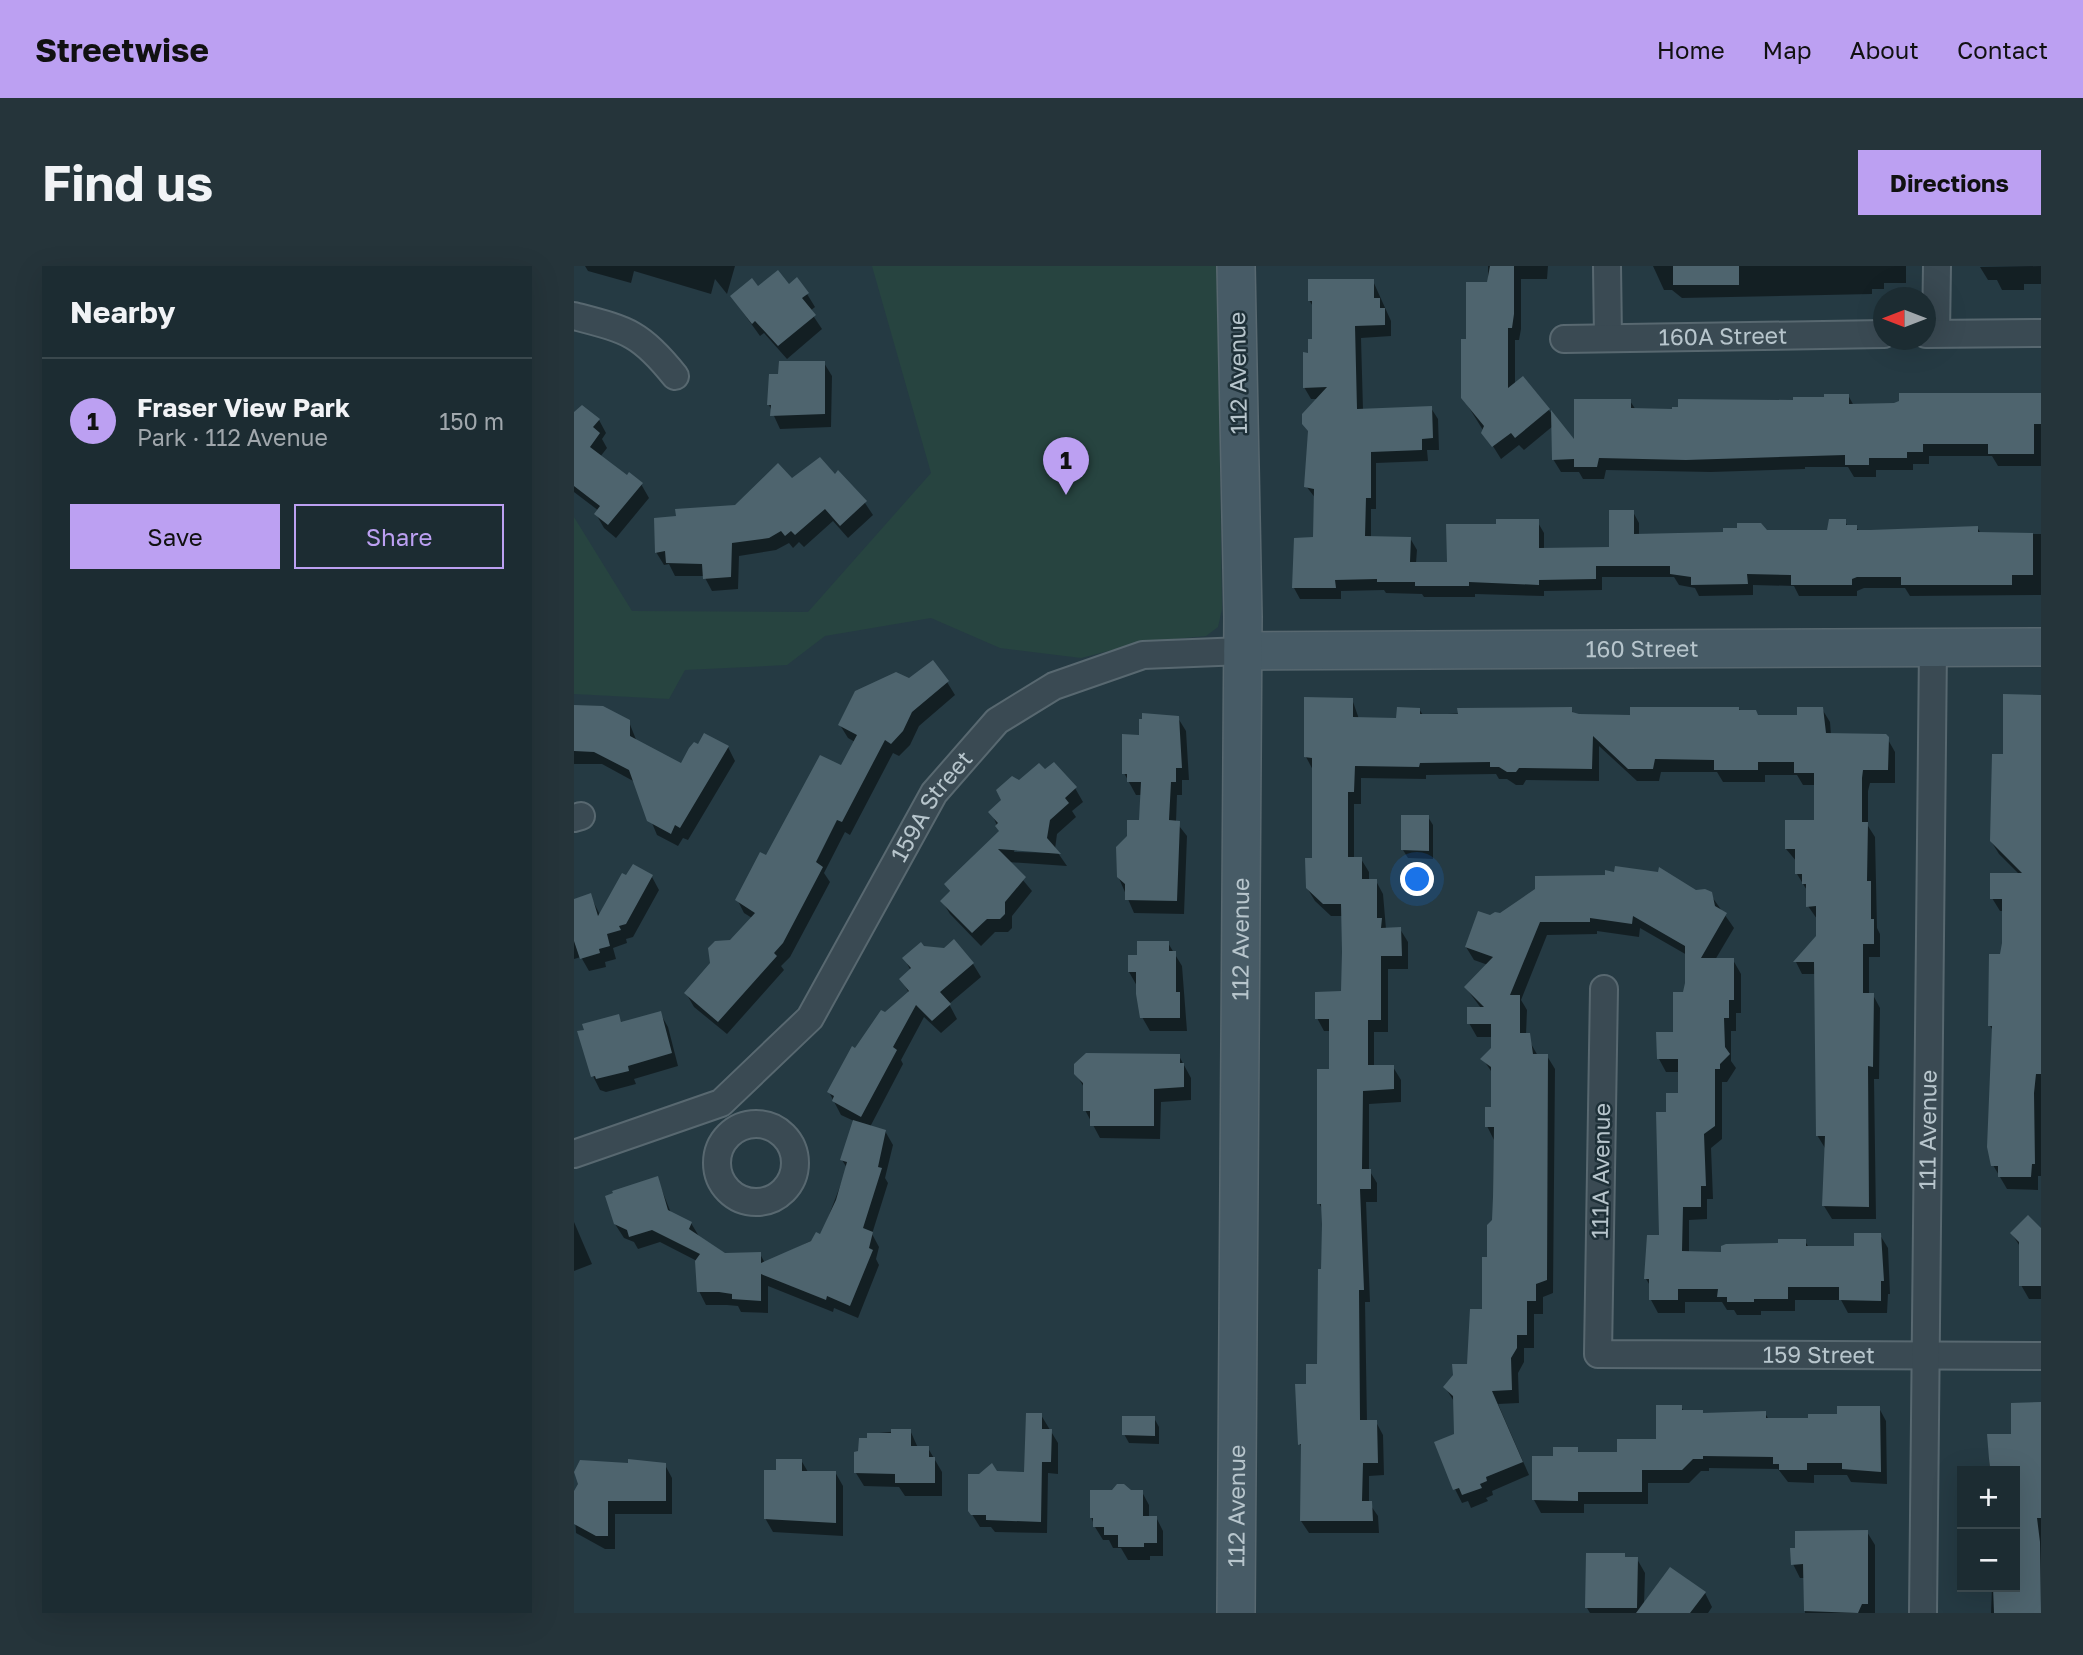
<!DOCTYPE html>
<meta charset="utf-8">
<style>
:root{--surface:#1c2c32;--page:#25343a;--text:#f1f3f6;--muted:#a0a7ac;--line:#3a484d;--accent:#bca0f2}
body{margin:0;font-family:"Golos Text",sans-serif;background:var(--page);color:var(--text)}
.controls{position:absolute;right:21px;bottom:21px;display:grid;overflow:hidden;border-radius:0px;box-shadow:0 7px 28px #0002}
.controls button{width:63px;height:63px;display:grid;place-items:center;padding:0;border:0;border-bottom:2px solid var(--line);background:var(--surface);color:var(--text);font:35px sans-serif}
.compass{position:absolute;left:1299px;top:21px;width:63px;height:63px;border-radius:50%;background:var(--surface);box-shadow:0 7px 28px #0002;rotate:270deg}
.you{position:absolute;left:844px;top:614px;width:24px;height:24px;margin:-18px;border:5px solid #fff;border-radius:50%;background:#1a73e8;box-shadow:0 0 0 10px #1a73e833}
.badge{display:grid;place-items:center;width:46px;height:46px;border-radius:50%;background:var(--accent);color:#111;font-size:23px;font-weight:700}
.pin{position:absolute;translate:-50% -58px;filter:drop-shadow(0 2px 4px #0008)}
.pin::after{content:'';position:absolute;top:37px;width:24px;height:21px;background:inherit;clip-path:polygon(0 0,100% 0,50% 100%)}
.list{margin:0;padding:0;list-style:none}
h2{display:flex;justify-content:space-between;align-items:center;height:91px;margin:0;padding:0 28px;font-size:30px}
h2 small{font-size:23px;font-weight:400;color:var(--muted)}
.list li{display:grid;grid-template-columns:46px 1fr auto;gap:21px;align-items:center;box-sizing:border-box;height:126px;padding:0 28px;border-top:2px solid var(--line)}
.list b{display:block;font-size:26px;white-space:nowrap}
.list p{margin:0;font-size:23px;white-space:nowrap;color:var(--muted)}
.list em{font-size:23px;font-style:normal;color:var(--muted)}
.actions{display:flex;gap:14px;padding:21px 28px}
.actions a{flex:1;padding:16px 0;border:2px solid var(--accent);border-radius:0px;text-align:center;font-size:24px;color:var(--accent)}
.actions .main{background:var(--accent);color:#111}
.map{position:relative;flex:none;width:1467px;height:1347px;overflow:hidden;border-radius:0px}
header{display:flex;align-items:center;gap:42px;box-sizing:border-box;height:98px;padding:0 35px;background:var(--accent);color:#111}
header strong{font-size:33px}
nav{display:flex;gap:38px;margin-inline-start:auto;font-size:24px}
.intro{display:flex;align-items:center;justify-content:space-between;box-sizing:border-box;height:168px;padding:0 42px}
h1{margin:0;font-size:49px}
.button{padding:18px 32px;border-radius:0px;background:var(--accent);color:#111;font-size:24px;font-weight:700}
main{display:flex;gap:42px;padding:0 42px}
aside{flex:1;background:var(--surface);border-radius:0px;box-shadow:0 7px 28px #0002}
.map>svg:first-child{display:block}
.green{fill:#274440}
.shadow{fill:#0007}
.building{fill:#4e646e}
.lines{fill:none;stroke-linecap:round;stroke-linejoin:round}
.street-casing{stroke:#586870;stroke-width:30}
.secondary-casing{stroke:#586870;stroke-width:40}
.street{stroke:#3a4a53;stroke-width:26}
.secondary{stroke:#475b66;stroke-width:37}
.labels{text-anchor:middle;stroke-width:5;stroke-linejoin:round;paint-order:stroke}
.street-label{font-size:23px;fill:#b7c5cc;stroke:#1e3038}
</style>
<header>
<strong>Streetwise</strong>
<nav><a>Home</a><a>Map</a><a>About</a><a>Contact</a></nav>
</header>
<div class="intro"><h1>Find us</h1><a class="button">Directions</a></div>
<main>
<aside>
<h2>Nearby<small></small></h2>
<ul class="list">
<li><span class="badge">1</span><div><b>Fraser View Park</b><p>Park · 112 Avenue</p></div><em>150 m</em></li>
</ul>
<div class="actions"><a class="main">Save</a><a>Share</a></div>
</aside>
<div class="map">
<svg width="1467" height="1347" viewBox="0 0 1467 1347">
<rect width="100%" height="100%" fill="#253a43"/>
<path class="green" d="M298,0h345l5,343 -4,18 -12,9 -62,6 -63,16 -81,-10 -69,-30 -106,18 -38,29 -102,5 -16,29 -95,-5v-177l58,94 176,1 123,-139z"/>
<g class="shadow">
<path d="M11,0h150l-8,28 -12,-15 -4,15 -77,-23 -3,12 -43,-12z"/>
<path d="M914,0h60l-1,13h-26v50l-2,11h-4v45l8,-7 53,66 54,-43 6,9 38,1 174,-16 6,11 187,-1v61h-43l-6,-10h-63v8h-16v6h-37v7h-22l-6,-10h-43v2l-94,3 -105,-2 -2,9h-21l-4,-7h-18l-8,-13v-33l-29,24 -5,-5 -18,14 -38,-61 5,-57 20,-57z"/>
<path d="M1079,0h253v17h-22v6h-12v5l-190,4 -10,-8h-8z"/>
<path d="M1467,0v18h-17v6h-22l-5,-10h-9l-8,-13z"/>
<path d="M799,15l18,40v15l-30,2 2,72 68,-2 7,11 1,31h-12l1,11 -52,2v46h-5v29h39l7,12 -1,13 33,1 49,-38 39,-5 7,12v17l67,-1 22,-37 6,11v13l189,-4 17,-11 3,6h8l3,4 118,-4 4,7h60v61l-131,1 -5,-8h-41l-7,3v5h-58l-5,-10 -41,-1v10l-54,1 -4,-8 -16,-3 -5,-8h-72v13l-58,1v5l-69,-2v3h-51l-2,-3 -36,-1 -2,-3 -43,1v8h-41l-6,-11 21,-49 1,-40 -10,-13 13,-87h-8l-7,-12 10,-46v-33l-5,-8z"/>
<path d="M215,20l18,8 8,13 -5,4 12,18 -35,30 -23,-26 -4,3 -28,-39 25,-9z"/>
<path d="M250,97l8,13 -1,51 -51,2 -11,-24 11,-29z"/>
<path d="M0,151l25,3 7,13 -4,6 5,9 -7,9 27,21 14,6 8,14 -33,40 -12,-10 -8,-14 3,-3 -25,-19z"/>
<path d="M218,214l73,23 8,12 -25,23 -15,-17 -29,26 -5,-5 -6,6 -4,-5 -13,7 -37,6 -1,33 -26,2 -8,-15h-29l-6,-12 -5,1 -8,-13 80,-45z"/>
<path d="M335,414l38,2 8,13 -36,31 -9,19 -11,11 -6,-3 -43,82 -5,-3 -21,41 6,9 -40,75 -9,9 3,4 -57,64 -33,-27 -8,-14 66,-75 -8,-5 -7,-14 30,-42 74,-89 14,-26 -7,-4 -8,-13z"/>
<path d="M1467,431v479h-3v14l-31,-1 -14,-24 1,-133 -4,-6 12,-71 2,-44h-4l-8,-13 28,-23 -21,-21 -8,-13 14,-85z"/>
<path d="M778,433l7,20 39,1 21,-11 4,6 148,-6 3,6 58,2 106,-8 20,8h41l23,-8 8,13 1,13 56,3 8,14v31h-25l-2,8v35l7,11 2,91 3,6v23h-11v38h4l7,13 -1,71h-5l2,140h-44l-8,-13 1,-58 -8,-13 -1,-161h-14l-6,-12 21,-26v-17l-9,-13v-14l-11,-18v-12l-11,-13 30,-27v-37h-13l-6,-10h-32v7h-42l-6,-10h-56l-2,9h-22l-38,-35v35l-73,-1 -3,5h-7l-9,-6h-8l-3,-5 -70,1v4l-65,-1v26h-7v55h7l8,13v9h7l7,13 3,35h14l8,13v27h-20v63h-14v35h19l8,13v22l-32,2v66l8,13v19h-11l4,100h-5l2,120h9l7,13 1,40 -15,1v27l9,13 1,17h-70l-8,-12 2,-72 -3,-5 8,-58 11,-20 4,-155 -4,-8 12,-132v-40h-7l-7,-13 26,-25v-77h-12l-16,-15 -8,-13 7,-28 -1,-90 -7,-13z"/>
<path d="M0,441l55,15 8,20 44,23 47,-18 7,14 -47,79 -5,-2 -5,8 -21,-11 -22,-53 -33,-18h-28z"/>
<path d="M604,452l8,13 3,49h-7v15h-5l-1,27 11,14 -3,78 -50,-1 -16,-37 23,-54 1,-27h-6l-12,-22 16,-37z"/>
<path d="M471,506l30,16 8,14 -11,9 4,6 -19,17 -2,15 -40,-1 -1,4 44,1 9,13 -59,-4 24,29 -20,25v12l-4,4h-13l-14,14 -31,-32 -8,-13 9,-8 -5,-8 54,-53 -9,-20 29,-29z"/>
<path d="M854,551l5,8v34l-25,-1 -5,-8z"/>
<path d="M78,611l7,13 -26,47 -7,2 1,4 -14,5 3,11 -11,3 1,5 -17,4 -8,-14 -7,2v-58l16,-6 10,20z"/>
<path d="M1122,625l14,3 24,34 -19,32h18l8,14v39h-5v18h-5v30l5,7 -9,14h-5v57l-11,9 2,51h-6v20l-18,1v33l34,1 82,-13 4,7h46l25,-13 8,13 2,46h-2l-1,19h-39l-7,-13h-46v11h-34v4h-24l-3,-5h-7l-5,-8h-37v11h-27l-7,-13v-13l-5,-8 15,-42 7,-124 12,-18v-23h-14l-7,-13 16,-26 10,-39 2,-39 -47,-27 -1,9 -42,-6v3l-50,1 -26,65 6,10 -1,25 12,21h9l8,13 -2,224 -10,4v17h-9v34h-10v14l-6,11 1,30 -21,1 31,71 -37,16 1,4 -7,3 2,3 -17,7 -3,-7 -6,2 -7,-14 -19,-46 19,-8v-32l-10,-16 23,-21 16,-56 9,-89 1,-81 -7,-14 6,-17v-35l-10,-15 10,-10v-12h-16l-8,-14 12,-15 -15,-20 22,-23 -14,-5 -8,-13 25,-30z"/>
<path d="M594,677l14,23 5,65h-37l-8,-14 -5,-31 -8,-14 9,-15z"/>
<path d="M349,681l50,17 8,13 -32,27 8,15 -16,14 -17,-16 -23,43 2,4 -33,63 15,4 8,14 -8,33 3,5 -16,51 7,13 -3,12 3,6 -21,53 -24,-10 -1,4 -65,-26v27l-27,-1 -3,-6 -11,-1h-21l-7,-14 -2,-30 -37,-19 -22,7 -4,-7 -10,-4 -9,-14 42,-46 14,35 20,10 9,15 24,16h36l5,9 56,-27 26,-68 -5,-8 12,-39 -13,-6 -12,-23 26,-42 30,-36 24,-21 -8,-14 10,-8 -7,-13z"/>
<path d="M86,747l8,14 10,39 -44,13 2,5 -30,8 -6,-2 -7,-14 25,-60 4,7z"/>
<path d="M605,790l12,22v22l-30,2 -1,37 -60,-1 -15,-28v-21l-9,-15z"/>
<path d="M0,956l18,42 -18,7z"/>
<path d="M1467,964v69h-12l-8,-14v-37l-9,-14z"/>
<path d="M1467,1138v209h-50l1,-26h23v-116h-26v-35l24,-1z"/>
<path d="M1107,1140l3,6 20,3 61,-2 4,7h41l69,-12 7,13 1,63 -36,-2 -4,-7h-33v8l-26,-1 -10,-13 -69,-1v3h-8l-12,12h-41v21h-64v9h-43l-7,-13 21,-42 22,-9 2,4h39l39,-12z"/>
<path d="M467,1149l17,28v31l-10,-1 -1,60 -52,-1 -4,-5h-11l-10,-16 26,-38 30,1z"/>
<path d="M580,1152l5,9v17l-30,-1 -5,-9z"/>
<path d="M336,1164l8,18h10l14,24v24h-37l-6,-9 -35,-1 -8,-13 13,-39z"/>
<path d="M227,1194l7,12h27l8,14v50l-70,-4 -8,-14 12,-47z"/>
<path d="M7,1196l84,3 7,13v36h-57v35h-10l-29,-16 -2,-34 15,1 -14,-26z"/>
<path d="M556,1226h12l7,13v12h7l7,14v25h-13v4h-22l-7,-12h-8l-4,-8h-6l-8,-13 -4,-10z"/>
<path d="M1293,1266l8,13v68h-70v-35h-5l-7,-14z"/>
<path d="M1050,1289l2,4h11l8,14 -1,32 61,-12 7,14 -4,6h-118l-3,-5z"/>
</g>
<g class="building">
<path d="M916,0h24v48l-2,14h-4v60l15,-12 27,33 -35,29 -4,-5 -19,14 -11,-14 3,-7 -23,-28v-59h5v-57h21z"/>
<rect x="1099" y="0" width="66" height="19"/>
<path d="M204,4l11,14 8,-7 12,16 -7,5 14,17 -38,31 -23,-25 -3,3 -22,-28 22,-18 6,8z"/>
<path d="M734,13h66v19h6v10h5v17l-30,1 2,83 75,-3 1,32 -11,1v11l-51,2v46h-5l-1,38 46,1 -1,25h37l-1,-38h50v-5h43v29l70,-1v-37h25v24l89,-2v-4h14v-5h24l6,7h60l2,-11h17v6h11v5h13l108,-4v6l55,1v42h-21v10h-111v-8h-44l-5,2v6h-61v-10l-44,-1 1,10 -57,1v-8l-21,-3v-8h-74v13l-57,1v5l-70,-3v4h-54v-4h-38v-3l-42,1 1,8h-44l2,-50 19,-1 1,-48 -10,-2 4,-56 -6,-7v-10l25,-27 -24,1v-36l5,1v-14h4v-38h-4z"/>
<path d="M205,95h46v53l-55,2 1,-11h-4l2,-31h9z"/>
<path d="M1325,127h142v31h-7v30h-46v-10h-65v8h-16v6h-38v7h-24v-10l-159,5 -87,-2 -2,9h-23v-8l-22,1 -1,-50 23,29v-40h57v9l41,1v-2h6v-8l115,1v-3h31v-3h25v10l45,-1 5,-2z"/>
<path d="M8,139l18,14 -7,8 7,6 -10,14 37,28 2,-3 14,11 -35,42 -14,-11 6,-8 -26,-20v-74z"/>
<path d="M246,191l15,17 3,-4 29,31 -27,25 -15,-17 -30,26 -4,-4 -6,5 -4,-5 -12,7 -37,5 -1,34 -28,2 -1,-15 -36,-1 -1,-12 -10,2 -1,-35 22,-2 -1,-7 60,-4 43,-42 14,15z"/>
<path d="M359,394l16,21 -37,31 -9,19 -12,13 -6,-4 -43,82 -5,-2 -21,42 7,5 -40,76 -9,10 3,3 -59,66 -34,-29 26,-30 -2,-15 7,-7 15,-1 25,-27 -20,-13 25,-48 6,3 54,-100 21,10 16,-30 -19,-10 17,-34 41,-19 13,6z"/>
<path d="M1429,428l38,1v379h-5l-2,19 1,71h-3l-1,13h-33v-11h-7l-4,-19 5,-121h-4l1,-72h11l2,-11v-44h-12v-26h32l-32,-32 2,-87h11z"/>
<path d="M730,431l49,1v19l43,1 1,-11 23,1v6h38l-1,-6 115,-1v5l7,2 51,1v-8h109v3h17l2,5h39v-8h26l3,26 60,1 3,3 -1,33h-25l-1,8v44h6l-1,59h4v38h3v25h-11v49h11l-1,74 -5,-1 1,141 -47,-1 3,-70h-9l-2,-174h-21l23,-26v-30l-10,1v-23h-4v-10h-7v-25h-10v-29h29v-47h-20v-11h-36v8h-44v-10l-59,-1 -2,10h-25l-35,-33 -1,33 -73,-1 -3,4h-9l-8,-5h-9v-5l-70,1 -1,4 -64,-1 -1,26h-6v65h14v22h15v39h5l-1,10 20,-1 1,29h-21v64h-13v45h26v24l-31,2 -1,78h9v20h-11l4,101h-5l1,130h17l1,43h-15l-1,38h10l1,20h-73l1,-77 -3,1 -3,-61h11v-20h11l1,-95h3l1,-45 -1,-20h-4v-135h12v-50h-14v-27l26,-1 1,-39 -1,-48h-18l-17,-16 -1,-30h7v-100l-8,-1z"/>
<path d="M0,439l29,1 27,14v16l51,27 8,-15 5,-6 4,2 6,-11 25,13 -49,82 -5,-3 -4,9 -24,-13 -18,-51 -35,-18 -20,-1z"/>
<path d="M568,447l37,3 3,52h-6v14h-5l-2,38 11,1 -3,80 -52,-1v-16l-8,-7 -1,-30 11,-11v-16h12l2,-38h-14v-8h-5v-40l17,1v-16h3z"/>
<path d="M480,496l23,25 -12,11 4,5 -19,17 -3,18 14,16 -63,-5 28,28 -21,25v12l-5,5h-13l-15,14 -32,-32 10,-10 -6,-7 55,-53 -4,-5 3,-3 -10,-11 13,-12 -5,-10 16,-14 7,4 20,-17 6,6z"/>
<path d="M827,549h28v36l-28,-1z"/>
<path d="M59,598l20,11 -27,49 -7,2 2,4 -14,4 3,12 -11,3 1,4 -20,6 -6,-18v-42l17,-6 7,23 24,-43 4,2z"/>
<path d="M1041,600l43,6 1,-5 37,23 9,-1 7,3 3,14 12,7 -26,45h33v42h-5v18h-5l1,29 5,7 -10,10v5h-5v57l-11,8 2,52h-5v21h-18l-1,44 39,1v-6l5,-2 52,-1v-4h28v7h48v-13h27l3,48h-3v20l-42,-1v-13h-51v12h-34v3h-27v-5h-10l1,-8h-40v11h-29v-21h-5l3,-44h12l-3,-123h10v-19h12v-34h-21l-1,-27h17v-40h10l2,-9v-37l-52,-30 -1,8 -42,-6v4h-50l-30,73h10v38h10l3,21h15l-1,226 -11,4v17h-9v34h-10v13l-6,10 1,32 -20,1 31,71 -37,15 1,4 -7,3 2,4 -20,7 -3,-7 -6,2 -19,-48 20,-8 -1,-38 -10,-9 10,-12 -1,-11h15l3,-55h12v-52h5v-32l5,-5 1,-23 1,-70h-9v-20h6v-40l-11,-8 11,-11v-24h-24v-17h17l-20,-20 29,-30 -28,-10 13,-36 12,4 5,-3 5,1 35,-24v-13l70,-1v-5l9,2z"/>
<path d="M380,673l20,24 -34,29 11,12 -19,17 -16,-16 -23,42 4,3 -36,67 -29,-16 2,-5 -7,-4 25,-46 3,2 26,-38 4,2 24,-21 -10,-12 12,-11 -9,-10 19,-16 3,4 20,2z"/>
<path d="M563,675h32v10h7v41h4v26h-40l-4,-24v-22h-8v-17h9z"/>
<path d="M87,745l11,42 -44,13 1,5 -33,8 -1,-3 -4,1 -14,-46 7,-1 -2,-6 37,-10 2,8z"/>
<path d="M512,787l94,1v9h4v24l-30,2v37h-64v-15h-7v-28l-9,-9v-10z"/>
<path d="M279,854l33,10 -8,37 4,1 -19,60 10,4 -4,16 4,2 -23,56 -23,-10 -1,4 -65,-26v27l-29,-2v-5l-13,-2h-22l-2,-31 5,-7 -48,-24 -23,7 -2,-7 -13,-6 -9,-28 8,-3 -1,-2 46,-15 10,34 24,12 -3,7 36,24 36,-1v11l50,-22 5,-9 4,2 16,-34 11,-38 -7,-2z"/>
<path d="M1454,949l13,13v58h-22v-44l-9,-9z"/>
<path d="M1467,1136v116h-4l3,24 1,71h-47l-1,-26h22v-116h-25l-3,-37h24v-31z"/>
<path d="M1082,1139h26v5h21v3l63,-2v7h42v-4h29v-8h43l1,66 -39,-3v-6h-35v7h-28v-6h-6v-7l-70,-1v3h-10l-11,11h-40v22h-64v9l-46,-1v-44h21v-9h25v5h39v-13h39z"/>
<path d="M452,1147h16v16h10l-1,33h-9l-1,60 -55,-2v-5h-15l-3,-4v-37h11l13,-11 5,8 27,1z"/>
<path d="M548,1150h33v20l-33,-1z"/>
<path d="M317,1163h20v17h18v11h6v26h-40v-9l-41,-1v-21l4,-1 1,-13h8v-5h24z"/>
<path d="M54,1193l38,4v38h-58v35h-12l-22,-12v-33l4,-7 -4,-12 6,-12 48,3z"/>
<path d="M202,1193h26v12h34v52l-72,-4v-49h12z"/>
<path d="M543,1218h7l7,6h12v26h14v27h-13v4h-26v-12h-14v-8h-11v-9h-3v-28h22z"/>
<path d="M1294,1264v74h-6l-4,9 -54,-2 -1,-47 -12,1 -1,-17h5v-17z"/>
<path d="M1012,1287h39v4h13l-1,51h-52z"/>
<path d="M1096,1301l36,25 -16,21h-54z"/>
</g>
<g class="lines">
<g class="street-casing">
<g id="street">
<path d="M1033,0l1,72"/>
<path d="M0,50c53,14 66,16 101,60"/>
<path d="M1362,67l1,-67"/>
<path d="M1352,68l115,-1"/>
<path id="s1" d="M990,73l320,-5"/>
<path d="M0,552l7,-2"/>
<path id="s2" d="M1030,723l-6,365 443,2"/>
<circle cx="182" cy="897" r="39"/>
<path id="s3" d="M0,888l147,-51 89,-85 124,-225 63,-72 57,-35 89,-31 100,-4"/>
<path id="s4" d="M1349,1347l10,-966"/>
</g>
</g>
<g class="secondary-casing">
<g id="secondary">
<path id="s5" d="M669,385l798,-4"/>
<path id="s6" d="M662,1347l7,-996 -7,-351"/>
</g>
</g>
<use href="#street" class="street"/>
<use href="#secondary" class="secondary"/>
</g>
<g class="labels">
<g class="street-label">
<text dy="8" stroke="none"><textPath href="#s1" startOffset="159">160A Street</textPath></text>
<text transform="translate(664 107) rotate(-91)" y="8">112 Avenue</text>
<text dy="8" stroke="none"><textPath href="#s5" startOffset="399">160 Street</textPath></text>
<text dy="8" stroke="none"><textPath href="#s3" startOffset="523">159A Street</textPath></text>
<text dy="8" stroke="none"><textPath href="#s6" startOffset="674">112 Avenue</textPath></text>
<text dy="8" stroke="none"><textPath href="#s4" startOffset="483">111 Avenue</textPath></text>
<text transform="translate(1027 905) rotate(-89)" y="8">111A Avenue</text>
<text dy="8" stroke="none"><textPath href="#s2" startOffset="586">159 Street</textPath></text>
<text dy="8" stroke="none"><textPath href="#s6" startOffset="107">112 Avenue</textPath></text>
</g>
</g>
</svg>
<div class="controls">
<button>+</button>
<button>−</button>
</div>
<svg class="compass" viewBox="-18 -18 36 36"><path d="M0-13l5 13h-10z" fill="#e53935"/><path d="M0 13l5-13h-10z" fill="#a0a7ac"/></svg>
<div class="you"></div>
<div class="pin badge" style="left:492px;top:229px">1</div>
</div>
</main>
